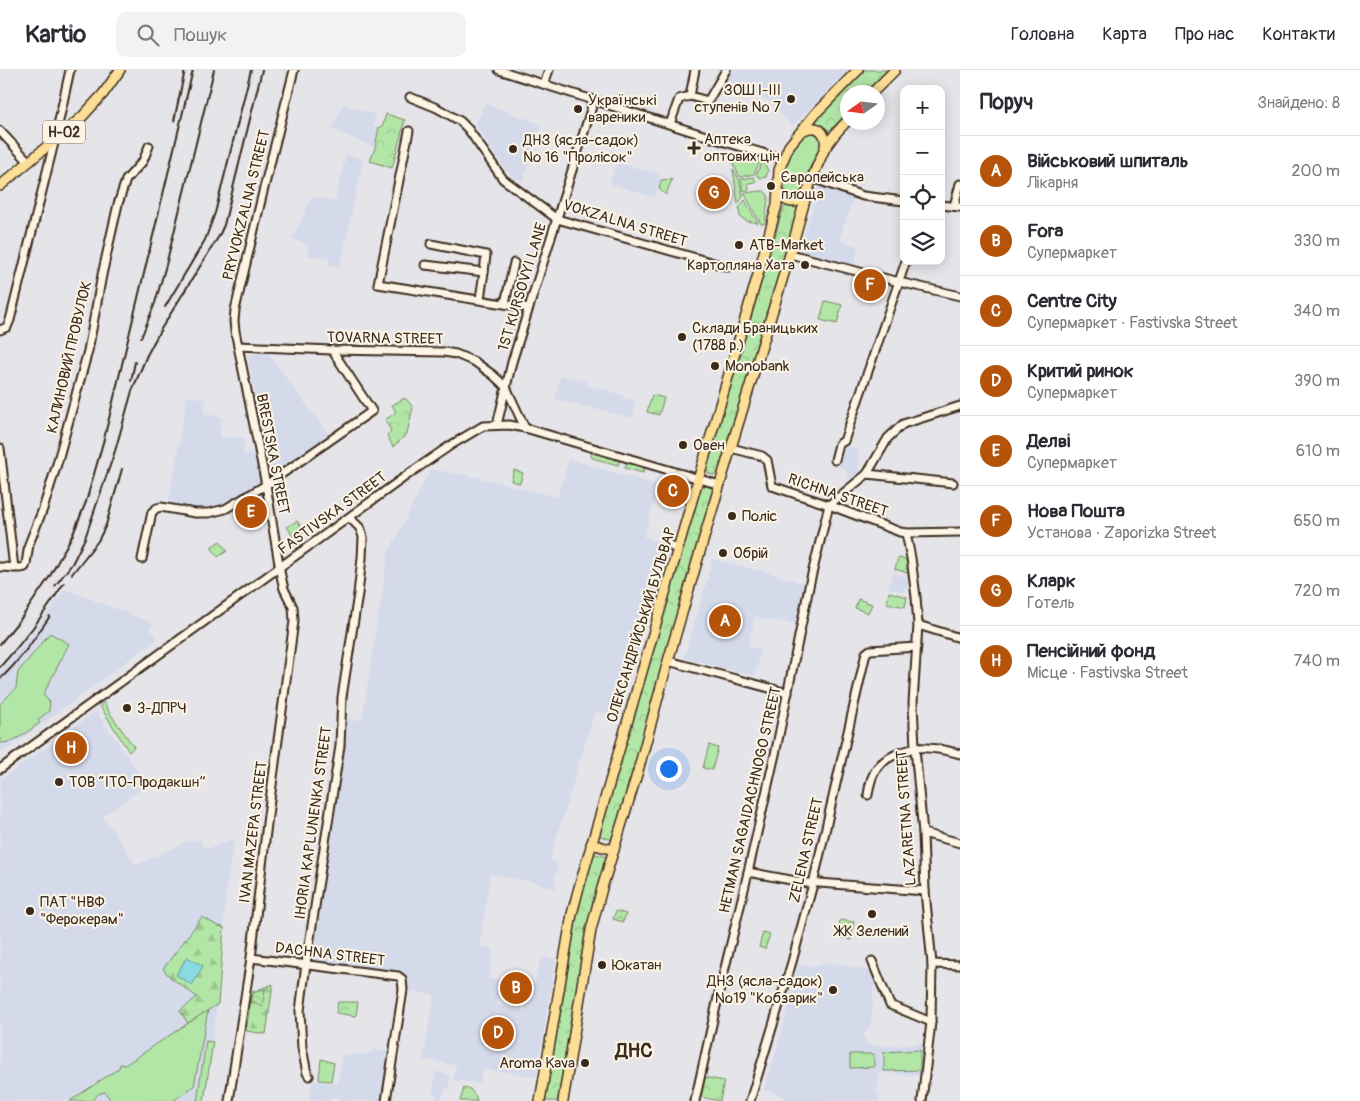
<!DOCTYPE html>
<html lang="uk">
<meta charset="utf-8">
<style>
:root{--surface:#fff;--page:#f2f2f3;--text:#2b2b33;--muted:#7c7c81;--line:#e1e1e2;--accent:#b45309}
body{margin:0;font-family:Pangolin,sans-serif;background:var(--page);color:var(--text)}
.controls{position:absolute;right:15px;top:15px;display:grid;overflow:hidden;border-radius:10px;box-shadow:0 2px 12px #0003}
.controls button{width:45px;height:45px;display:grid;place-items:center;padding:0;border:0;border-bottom:1px solid var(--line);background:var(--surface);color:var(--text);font:25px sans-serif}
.compass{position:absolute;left:840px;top:15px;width:45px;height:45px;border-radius:50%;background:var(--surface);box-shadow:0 2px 12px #0003;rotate:256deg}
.you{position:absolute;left:668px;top:698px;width:18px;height:18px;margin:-12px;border:4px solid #fff;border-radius:50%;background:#1a73e8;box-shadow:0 0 0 8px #1a73e833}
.badge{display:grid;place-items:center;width:32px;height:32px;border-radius:50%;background:var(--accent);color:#fff;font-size:16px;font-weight:700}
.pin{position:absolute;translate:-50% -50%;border:2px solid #fff;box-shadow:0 1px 5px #0006}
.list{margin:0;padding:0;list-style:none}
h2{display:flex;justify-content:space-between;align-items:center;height:65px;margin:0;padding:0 20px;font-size:21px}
h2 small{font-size:16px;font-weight:400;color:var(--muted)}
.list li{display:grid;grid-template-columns:32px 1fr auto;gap:15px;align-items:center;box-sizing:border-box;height:70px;padding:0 20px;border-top:1px solid var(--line)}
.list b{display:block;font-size:19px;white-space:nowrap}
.list p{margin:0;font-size:16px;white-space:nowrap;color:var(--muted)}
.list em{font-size:16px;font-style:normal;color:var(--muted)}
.icon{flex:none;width:28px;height:28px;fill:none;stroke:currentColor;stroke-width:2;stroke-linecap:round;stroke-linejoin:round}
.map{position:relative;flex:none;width:960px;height:1031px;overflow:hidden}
header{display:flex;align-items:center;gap:30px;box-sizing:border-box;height:70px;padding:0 25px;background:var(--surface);border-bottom:1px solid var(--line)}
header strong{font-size:24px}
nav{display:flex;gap:28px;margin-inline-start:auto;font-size:18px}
.search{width:350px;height:45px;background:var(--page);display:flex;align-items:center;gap:12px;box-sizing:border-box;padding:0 18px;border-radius:10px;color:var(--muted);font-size:19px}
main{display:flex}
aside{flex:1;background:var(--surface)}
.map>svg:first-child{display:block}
.built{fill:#d5daeb}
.green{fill:#b2e6a7;stroke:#768862}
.forest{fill:url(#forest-firs);stroke:#768862}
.park{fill:url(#park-crowns);stroke:#768862}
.water{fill:#89dae3;stroke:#6a9494}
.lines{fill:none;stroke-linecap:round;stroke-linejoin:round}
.minor-casing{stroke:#3b2a1e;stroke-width:11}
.major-casing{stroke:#3b2a1e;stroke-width:12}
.minor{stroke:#fcf5e5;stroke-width:7}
.major{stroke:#fcde96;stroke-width:9}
.rail{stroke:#3b2a1e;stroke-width:2}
.poi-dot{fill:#3b2a1e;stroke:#fcf5e5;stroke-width:2}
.labels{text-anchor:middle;stroke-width:4;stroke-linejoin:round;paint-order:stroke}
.shield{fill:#fcf5e5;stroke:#75675a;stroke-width:1}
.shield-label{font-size:14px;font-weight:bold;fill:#3b2a1e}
.poi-label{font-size:15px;fill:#3b2a1e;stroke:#fcf5e5;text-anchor:start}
.street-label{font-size:15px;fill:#3b2a1e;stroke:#fcf5e5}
.district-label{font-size:20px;font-weight:bold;fill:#3b2a1e;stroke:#fcf5e5}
</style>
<header>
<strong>Kartio</strong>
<div class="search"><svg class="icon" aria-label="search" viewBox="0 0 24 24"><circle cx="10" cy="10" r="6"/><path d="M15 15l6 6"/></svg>Пошук</div>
<nav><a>Головна</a><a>Карта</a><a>Про нас</a><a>Контакти</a></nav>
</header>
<main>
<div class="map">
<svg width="960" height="1031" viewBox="0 0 960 1031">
<defs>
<pattern id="forest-firs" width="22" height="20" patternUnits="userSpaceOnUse" patternTransform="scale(1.25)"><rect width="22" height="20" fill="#b2e6a7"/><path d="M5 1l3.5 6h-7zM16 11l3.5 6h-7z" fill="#9ac58f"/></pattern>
<pattern id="park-crowns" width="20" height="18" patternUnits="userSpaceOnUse" patternTransform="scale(1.25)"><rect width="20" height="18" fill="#b2e6a7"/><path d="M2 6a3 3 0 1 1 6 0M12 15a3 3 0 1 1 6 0" fill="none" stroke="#9ac58f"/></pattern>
</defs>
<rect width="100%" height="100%" fill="#e5e5e9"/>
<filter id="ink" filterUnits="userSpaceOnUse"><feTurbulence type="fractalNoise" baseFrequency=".02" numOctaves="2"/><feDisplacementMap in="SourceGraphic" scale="10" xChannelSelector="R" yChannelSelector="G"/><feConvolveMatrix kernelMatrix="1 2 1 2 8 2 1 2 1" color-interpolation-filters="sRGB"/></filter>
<g filter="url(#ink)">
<g class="built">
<path d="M731,0h117l-56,56 -21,-24 -17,-7 -29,-16z"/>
<path d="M485,33l57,22 -19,57 -15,-9 -33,-48z"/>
<path d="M343,34l33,11 -3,10 6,2 -4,21 -44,-19z"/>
<path d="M346,84l17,5 -23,109 -11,-3 1,-6 -23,-4 2,-10 -17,-6 20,-43 23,5z"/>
<path d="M616,92l45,12 -6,23 -45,-13z"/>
<path d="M819,116l30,9 4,4 -14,41 20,6 -5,20 -54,-16z"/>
<path d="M267,282l63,84 -59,41 -23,-122z"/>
<path d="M561,305l25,6v4l37,10v3l13,3 -4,17 -77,-19z"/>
<path d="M187,326l19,3 -2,15 17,3 -1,20 25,1 -2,18 11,-4 7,32 -36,21 -13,5h-17l-15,-2 -11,-8z"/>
<path d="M845,375l10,3 3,4 1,5v16l-9,8 -6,-13 -5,-1z"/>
<path d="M569,389l87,26 -3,12 2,1 -11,39 17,5 7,7 -51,169 -22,-7 -45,149 8,3 -4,18 2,1 -1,7 -22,-7 -43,-8 -10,72 14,3 -5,29 13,2 -5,25 28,6 17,-54 14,2 -20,118 -53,-8 -3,15 -27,-4 3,-15 -33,-5 11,-65 -31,-5 -1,-11 -96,-15 36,-246 20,2 26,-167 43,-84 50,9 76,19z"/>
<path d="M713,489l64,16 32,10 -8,40 -46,-8 -7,29 13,4 -6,26 -71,-18z"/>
<path d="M893,503l17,5 -2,8 -5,6 -15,-4z"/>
<path d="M65,519l88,34 -3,7 7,5 -1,5 -152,112 -4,-1v-80l30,-34z"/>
<path d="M96,641l51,74 -44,31 33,49 52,-24 13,-1v4l8,5 21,-10 4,3 -7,39 -10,128 -13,92h-204v-321z"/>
<path d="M829,892l46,10 -4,53 -7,9 3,11 29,1 28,-3 -3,33 -41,-4 -3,22 3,1 -1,6h-97l1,-5 -19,-6 17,-55 18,-71 10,2z"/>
<path d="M373,980l14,1 3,7 -6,43h-42l-2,-3 -7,-1 -4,4 -19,-2 2,-19 25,4 5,-29 26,-1z"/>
<path d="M436,1002h2l12,2 -1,14 -5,1 -2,12h-7l1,-6 -4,-1z"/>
</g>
<g class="green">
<path d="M809,63c22,0 7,22 2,32 -2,4 -3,8 -5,12l-2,1 -18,-5 -1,-1c3,-14 10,-33 24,-39z"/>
<path d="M736,85h8l16,6 -6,13 -14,3 -6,-11 -2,-7z"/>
<path d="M762,92l3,2 3,7 -2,6 -5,1 -5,-3z"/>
<path d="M733,99l6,10 4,18 -5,7z"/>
<path d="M754,107l2,5 -8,1 1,7 -6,1 -2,-12z"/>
<path d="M785,107l20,6 -4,10 -3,3c-13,1 -15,-9 -13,-19z"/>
<path d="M761,121h3l4,4v4l-3,24 -4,1 -17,-31z"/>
<path d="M745,130l13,23 -11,-2 -7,-4 -1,-9z"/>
<path d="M594,382l26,7 -2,6 -26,-7 -1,-3 1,-2z"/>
<path d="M627,391l17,5 -1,7 -18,-5z"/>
<path d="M889,522l18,5 -2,10 -18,-4z"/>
<path d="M50,563l19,11 -26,51 7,7 -1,9 -11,9 2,3c-11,7 -26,21 -40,20v-39l16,-16 2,-16z"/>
<path d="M104,632l5,10 25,35 -5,5 -29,-46z"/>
<path d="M709,675l9,3 -6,22 -9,-2z"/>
<path d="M208,940l-14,76 -21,15h-62l-6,-9 -7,2 -6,7h-22l49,-33 1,-4 5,1z"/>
<path d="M206,971l7,1 -9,59h-7z"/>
<path d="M920,980v20l-36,1v-19z"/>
<path d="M850,984h24v13l-24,1z"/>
<path d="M321,989l13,4 -3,18 -12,-1z"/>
<path d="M464,1018l6,1 6,8 1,4h-17z"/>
</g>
<g class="forest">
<path d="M202,847l16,9 6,1 -6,77 -30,19 -8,-12 17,-14 -27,-20 -7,-8z"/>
<path d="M273,914l-7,50 -20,-3 6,-39z"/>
</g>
<g class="park">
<path d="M862,0h28l-23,22h-19l-1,21 -17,17c-6,0 -13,-5 -15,-11z"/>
<path d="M386,44l19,6 -13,48 -22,-7 5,-13 4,-21h3z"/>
<path d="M672,109l-6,16 -7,-6 2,-9z"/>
<path d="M788,135l7,3 3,2 -13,48 -64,212 -7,5 -5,-1 -3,-6 1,-4 76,-255z"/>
<path d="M825,231l17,4 -5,19 -17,-4z"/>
<path d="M652,325l12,3 -5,17 -12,-3z"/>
<path d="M405,328l8,9 -6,27 -14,13 -6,-12 4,-4 -6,-11 11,-8 -4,-7z"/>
<path d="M514,400l9,3 -3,10 -9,-2z"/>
<path d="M703,416h3l5,1 3,6 -101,347 -16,-5 103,-346z"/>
<path d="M297,451l7,10 -10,7 -7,-11z"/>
<path d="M220,471l7,10 -9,6 -7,-10z"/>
<path d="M898,488l11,2 1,14 -15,-5z"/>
<path d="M858,529l14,5 -4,9 -13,-5z"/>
<path d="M592,783l15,4 -19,67 -28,177h-16l31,-186z"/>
<path d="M616,841l10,3 -3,8 -10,-3z"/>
<path d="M840,850l14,2 -3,18 -13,-3z"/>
<path d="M763,862l7,2 -5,15 -6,-2z"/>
<path d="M265,919l-3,18 -10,-7 1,-7z"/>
<path d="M338,932h20l-2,14 -20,-3z"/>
<path d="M703,1007l21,4 -4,20 -20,-4z"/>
</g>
<path class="water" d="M187,887l16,9 -11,19 -16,-10z"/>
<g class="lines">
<g class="minor-casing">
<g id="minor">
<path d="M499,0l226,72 58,17"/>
<path d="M544,14l5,-14"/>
<path d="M690,26l18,5 18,-31"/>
<path d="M410,27l27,11 23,13 8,8 35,50 54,40 171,48"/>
<path d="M670,54l9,-25 11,-3 5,-26"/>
<path d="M0,61l29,31"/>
<path d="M409,61l-31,153 151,24"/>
<path d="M812,108l51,18 41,5"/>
<path d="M941,135l19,2"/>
<path d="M954,136l6,-22"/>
<path d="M431,174l55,11 -2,17"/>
<path d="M790,184l109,28 61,14"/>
<path d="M425,195l59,7 -4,27"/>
<path d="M505,233l9,-40"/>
<path d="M0,260l7,-3 3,-7 45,-181 15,-69"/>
<path d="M238,276l94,4 112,2 12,2 19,8 18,13 13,12 19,41"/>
<path d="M497,355l15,-63 82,-262"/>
<path d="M0,378l14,120"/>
<path d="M731,378l31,8 5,4 5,26 57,19 71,27 6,1 54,-1"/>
<path d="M835,390l4,-16 5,-3 62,-180"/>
<path d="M867,404l86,9"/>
<path d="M906,463l5,25 5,39 2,28 -5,78 2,45 8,85 2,58 7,73 -1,58 -9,79"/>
<path d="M666,472l6,5 6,2"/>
<path d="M142,489l10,-47 5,-4 4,-1 34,6h14l16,-4 41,-24 106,-74 -40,-61"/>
<path d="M0,497l20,1 5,-1 1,-3 3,-20 14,-35 14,-45 31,-113 14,-76 16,-71 8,-24 17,-19 6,-15"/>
<path d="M918,555l42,13"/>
<path d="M668,591l120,32"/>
<path d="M0,699l413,-298 38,-26 32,-19 26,-1 16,3 195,57"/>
<path d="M868,725c3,-24 11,-35 34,-43 5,-1 10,-4 15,-4 14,-1 29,2 43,6"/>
<path d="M923,763l37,10"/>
<path d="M748,802l59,11h12l106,8"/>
<path d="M251,888l147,18 4,3 1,11 -17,111"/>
<path d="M872,891l18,44 41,17"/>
<path d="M932,894l28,1"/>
<path d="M309,1006l-2,-3 -5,-25 -2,-37 6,-47 34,-218 2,-49 16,-103 4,-36 1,-21 -3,-9 -10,-10"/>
<path d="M229,1031l22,-143 17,-143 26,-194 -1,-14 -9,-18 -3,-13 -15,-91 -31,-154 -1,-10 1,-11 28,-118 31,-122"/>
<path d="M695,1031l26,-117 22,-90 33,-144 34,-168 19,-77 38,-31 21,-36 15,-14 57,-18"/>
<path d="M750,1031l42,-139 21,-78 53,-231 4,-3 47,-3"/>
</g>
</g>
<g class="major-casing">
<g id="major">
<path d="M873,22l22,-22"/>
<path d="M802,61c15,-8 25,0 23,17"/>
<path d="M0,116l82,-69 21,-23 17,-24"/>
<path d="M778,120c6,14 18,16 28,4"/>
<path d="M591,774l23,6"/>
<path d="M540,1031l32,-187 6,-23 181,-620 18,-66 2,-35 10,-24 26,-32 43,-44"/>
<path d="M563,1031l28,-171 11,-42 36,-117 30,-110 48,-164 74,-243 17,-61 5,-15 13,-30 11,-15 12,-13"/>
</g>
</g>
<use href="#minor" class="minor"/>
<use href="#major" class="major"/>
<g class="rail">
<path d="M174,51l11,-51"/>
<path d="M165,237l40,-67 10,-27 36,-143"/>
<path d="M141,268l14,-35 11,-38 48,-195"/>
<path d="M131,311l4,-19"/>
<path d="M72,504l26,-33 8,-16 16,-56"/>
<path d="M55,516l17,-22 13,-26 30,-87 17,-60 15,-36 14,-26 58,-93 5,-11 38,-155"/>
<path d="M0,574l22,-27 28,-41 23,-42 13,-32 18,-63 89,-369"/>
<path d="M0,597c24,-26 45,-54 64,-84"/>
<path d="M0,609c20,-18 35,-41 50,-63"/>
</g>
</g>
</g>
<g class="poi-dot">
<circle cx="791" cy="29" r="5"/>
<circle cx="578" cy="39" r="5"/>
<path d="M691.5 70.5h5v5h5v5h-5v5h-5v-5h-5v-5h5z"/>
<circle cx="513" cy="79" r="5"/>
<circle cx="771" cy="116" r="5"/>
<circle cx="739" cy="175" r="5"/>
<circle cx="805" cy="195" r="5"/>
<circle cx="682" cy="267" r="5"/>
<circle cx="715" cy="296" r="5"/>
<circle cx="683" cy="375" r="5"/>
<circle cx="732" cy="446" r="5"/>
<circle cx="723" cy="483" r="5"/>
<circle cx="127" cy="638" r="5"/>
<circle cx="59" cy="712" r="5"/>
<circle cx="30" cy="841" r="5"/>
<circle cx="872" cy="844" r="5"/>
<circle cx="602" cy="895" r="5"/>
<circle cx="833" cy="920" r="5"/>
<circle cx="585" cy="993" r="5"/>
</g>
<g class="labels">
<rect class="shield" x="43" y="50.5" width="42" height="23" rx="4"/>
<g class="shield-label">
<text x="64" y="67">Н-02</text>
</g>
<g class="poi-label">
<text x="781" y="25" text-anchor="end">ЗОШ І-ІІІ<tspan x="781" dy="17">ступенів № 7</tspan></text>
<text x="588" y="35">Українські<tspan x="588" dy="17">вареники</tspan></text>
<text x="704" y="74">Аптека<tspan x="704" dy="17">оптових цін</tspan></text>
<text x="523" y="75">ДНЗ (ясла-садок)<tspan x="523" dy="17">№ 16 "Пролісок"</tspan></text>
<text x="781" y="112">Європейська<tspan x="781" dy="17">площа</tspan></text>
<text x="749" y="180">ATB-Market</text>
<text x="795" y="200" text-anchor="end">Картопляна Хата</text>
<text x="692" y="263">Склади Браницьких<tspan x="692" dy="17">(1788 р.)</tspan></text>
<text x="725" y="301">Monobank</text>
<text x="693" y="380">Овен</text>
<text x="742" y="451">Поліс</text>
<text x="733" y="488">Обрій</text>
<text x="137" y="643">3-ДПРЧ</text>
<text x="69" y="717">ТОВ “ІТО-Продакшн”</text>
<text x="40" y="837">ПАТ "НВФ<tspan x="40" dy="17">"Ферокерам"</tspan></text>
<text x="872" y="866" text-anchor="middle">ЖК Зелений</text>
<text x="612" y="900">Юкатан</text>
<text x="823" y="916" text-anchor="end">ДНЗ (ясла-садок)<tspan x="823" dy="17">№19 "Кобзарик"</tspan></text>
<text x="575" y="998" text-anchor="end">Aroma Kava</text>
</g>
<g class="street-label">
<text transform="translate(246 135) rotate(-76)" y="5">PRYVOKZALNA STREET</text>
<text transform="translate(625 153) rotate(17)" y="5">VOKZALNA STREET</text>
<text transform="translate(522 217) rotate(-73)" y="5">1ST KURSOVYI LANE</text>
<text transform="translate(385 268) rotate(1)" y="5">TOVARNA STREET</text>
<text transform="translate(69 287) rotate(-77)" y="5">КАЛИНОВИЙ ПРОВУЛОК</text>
<text transform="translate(273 384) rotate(79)" y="5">BRESTSKA STREET</text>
<text transform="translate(838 425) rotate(19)" y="5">RICHNA STREET</text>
<text transform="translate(332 443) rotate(-36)" y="5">FASTIVSKA STREET</text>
<text transform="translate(641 555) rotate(-73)" y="5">ОЛЕКСАНДРІЙСЬКИЙ БУЛЬВАР</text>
<text transform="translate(750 730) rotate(-77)" y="5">HETMAN SAGAIDACHNOGO STREET</text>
<text transform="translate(906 748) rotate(-94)" y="5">LAZARETNA STREET</text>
<text transform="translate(313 753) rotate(-82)" y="5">IHORIA KAPLUNENKA STREET</text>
<text transform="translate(253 762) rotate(-83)" y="5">IVAN MAZEPA STREET</text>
<text transform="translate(806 780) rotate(-77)" y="5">ZELENA STREET</text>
<text transform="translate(330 884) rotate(7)" y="5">DACHNA STREET</text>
</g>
<g class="district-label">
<text x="634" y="987">ДНС</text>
</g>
</g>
</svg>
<div class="controls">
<button>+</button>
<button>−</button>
<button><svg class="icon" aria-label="locate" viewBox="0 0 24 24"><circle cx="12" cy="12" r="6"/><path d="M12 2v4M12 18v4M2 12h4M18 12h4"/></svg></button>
<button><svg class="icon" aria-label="layers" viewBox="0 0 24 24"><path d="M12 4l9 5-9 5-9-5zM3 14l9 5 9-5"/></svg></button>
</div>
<svg class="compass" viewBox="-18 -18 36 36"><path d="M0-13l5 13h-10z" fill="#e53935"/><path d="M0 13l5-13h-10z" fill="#7c7c81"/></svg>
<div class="you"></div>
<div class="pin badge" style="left:725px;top:551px">A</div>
<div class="pin badge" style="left:516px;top:918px">B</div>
<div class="pin badge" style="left:673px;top:421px">C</div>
<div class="pin badge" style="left:498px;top:963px">D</div>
<div class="pin badge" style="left:251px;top:442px">E</div>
<div class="pin badge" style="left:870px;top:215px">F</div>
<div class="pin badge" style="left:714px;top:123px">G</div>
<div class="pin badge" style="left:71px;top:678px">H</div>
</div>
<aside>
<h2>Поруч<small>Знайдено: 8</small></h2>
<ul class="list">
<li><span class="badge">A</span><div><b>Військовий шпиталь</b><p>Лікарня</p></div><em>200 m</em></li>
<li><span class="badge">B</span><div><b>Fora</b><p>Супермаркет</p></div><em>330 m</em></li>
<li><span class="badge">C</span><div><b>Centre City</b><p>Супермаркет · Fastivska Street</p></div><em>340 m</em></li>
<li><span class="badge">D</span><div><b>Критий ринок</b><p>Супермаркет</p></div><em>390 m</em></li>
<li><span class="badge">E</span><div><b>Делві</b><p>Супермаркет</p></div><em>610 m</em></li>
<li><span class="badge">F</span><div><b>Нова Пошта</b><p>Установа · Zaporizka Street</p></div><em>650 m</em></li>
<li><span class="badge">G</span><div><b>Кларк</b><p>Готель</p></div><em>720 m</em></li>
<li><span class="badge">H</span><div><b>Пенсійний фонд</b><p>Місце · Fastivska Street</p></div><em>740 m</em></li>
</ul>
</aside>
</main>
